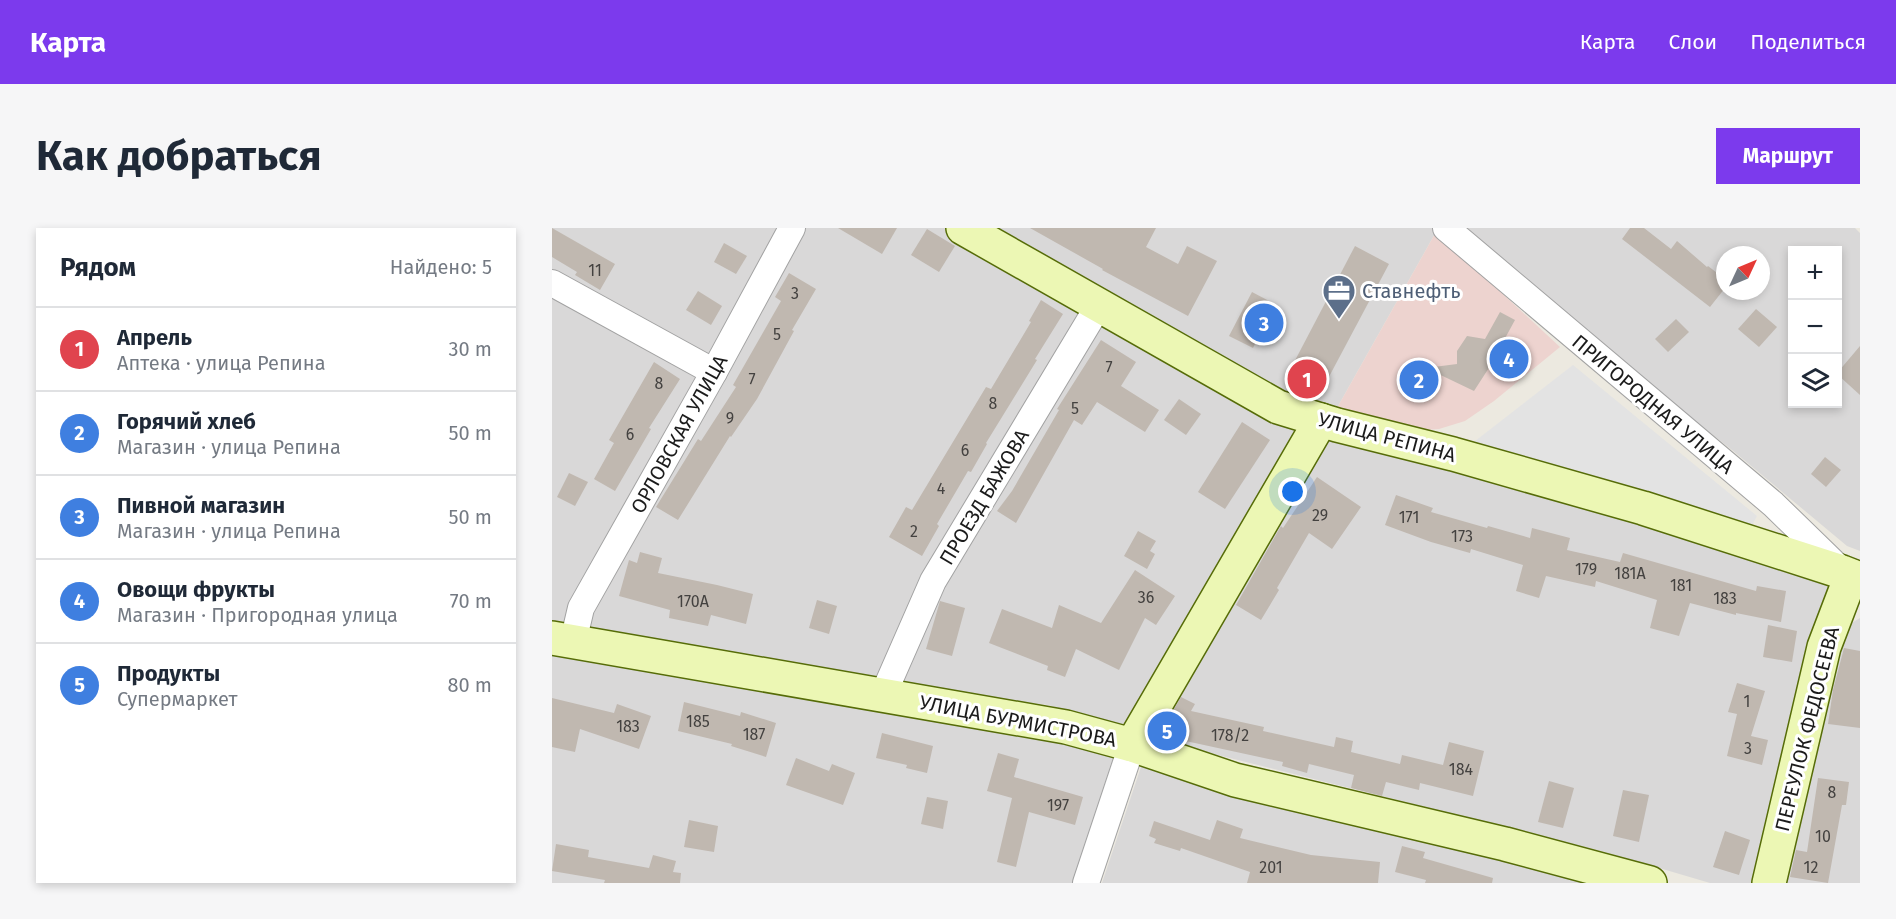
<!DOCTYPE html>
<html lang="ru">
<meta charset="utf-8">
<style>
:root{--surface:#fff;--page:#f6f6f7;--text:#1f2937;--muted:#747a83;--line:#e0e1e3;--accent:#7c3aed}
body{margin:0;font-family:"Fira Sans",sans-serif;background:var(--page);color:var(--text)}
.controls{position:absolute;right:18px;top:18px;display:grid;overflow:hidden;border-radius:0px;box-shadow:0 3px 9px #0003}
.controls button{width:54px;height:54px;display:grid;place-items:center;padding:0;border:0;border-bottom:2px solid var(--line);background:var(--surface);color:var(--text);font:30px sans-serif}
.compass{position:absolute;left:1164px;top:18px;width:54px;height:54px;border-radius:50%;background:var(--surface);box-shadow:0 3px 9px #0003;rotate:46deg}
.you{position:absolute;left:741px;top:264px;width:21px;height:21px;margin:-15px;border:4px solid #fff;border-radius:50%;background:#1a73e8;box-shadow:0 0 0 9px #1a73e833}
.badge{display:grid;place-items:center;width:39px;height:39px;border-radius:50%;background:var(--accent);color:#fff;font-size:20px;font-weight:700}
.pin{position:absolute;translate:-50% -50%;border:3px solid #fff;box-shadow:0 2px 6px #0006}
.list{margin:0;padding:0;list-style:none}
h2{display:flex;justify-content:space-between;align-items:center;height:78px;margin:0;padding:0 24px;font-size:26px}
h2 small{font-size:20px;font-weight:400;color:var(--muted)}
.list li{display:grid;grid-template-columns:39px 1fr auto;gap:18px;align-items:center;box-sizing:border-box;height:84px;padding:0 24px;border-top:2px solid var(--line)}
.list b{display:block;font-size:22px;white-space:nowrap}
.list p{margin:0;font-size:20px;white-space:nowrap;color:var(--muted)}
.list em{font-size:20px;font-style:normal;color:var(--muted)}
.icon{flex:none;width:33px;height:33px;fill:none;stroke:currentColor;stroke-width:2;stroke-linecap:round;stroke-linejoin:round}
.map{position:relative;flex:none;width:1308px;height:655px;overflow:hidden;border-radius:0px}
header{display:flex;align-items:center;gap:36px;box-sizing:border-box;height:84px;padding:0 30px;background:var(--accent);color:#fff}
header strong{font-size:28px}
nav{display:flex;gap:33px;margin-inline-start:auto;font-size:21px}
.intro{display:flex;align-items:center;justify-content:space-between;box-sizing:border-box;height:144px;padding:0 36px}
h1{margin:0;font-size:42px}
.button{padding:15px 27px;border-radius:0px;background:var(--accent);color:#fff;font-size:21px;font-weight:700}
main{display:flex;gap:36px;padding:0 36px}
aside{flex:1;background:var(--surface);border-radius:0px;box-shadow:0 3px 9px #0003}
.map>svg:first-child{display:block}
.residential{fill:#d9d8d8;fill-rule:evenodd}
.commercial{fill:#edd3cf}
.parking{fill:#e3e3e3}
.building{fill:#c0b8b0}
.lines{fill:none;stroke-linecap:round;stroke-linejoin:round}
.street-casing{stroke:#a2a2a2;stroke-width:28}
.secondary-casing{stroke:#566c08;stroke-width:36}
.street{stroke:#fff;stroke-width:26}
.secondary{stroke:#ecf7b4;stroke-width:33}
.labels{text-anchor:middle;stroke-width:6;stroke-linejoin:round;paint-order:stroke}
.number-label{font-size:16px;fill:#444240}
.service-label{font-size:20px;fill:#4e5e75;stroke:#fff;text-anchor:start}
.street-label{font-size:20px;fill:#1b1b1b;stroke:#fff}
</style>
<header>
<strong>Карта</strong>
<nav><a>Карта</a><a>Слои</a><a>Поделиться</a></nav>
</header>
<div class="intro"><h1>Как добраться</h1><a class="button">Маршрут</a></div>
<main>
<aside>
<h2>Рядом<small>Найдено: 5</small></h2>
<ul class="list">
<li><span class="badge" style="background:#e0444e">1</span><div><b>Апрель</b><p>Аптека · улица Репина</p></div><em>30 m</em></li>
<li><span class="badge" style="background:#3f7fe0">2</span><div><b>Горячий хлеб</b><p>Магазин · улица Репина</p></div><em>50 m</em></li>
<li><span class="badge" style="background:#3f7fe0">3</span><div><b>Пивной магазин</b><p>Магазин · улица Репина</p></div><em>50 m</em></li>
<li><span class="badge" style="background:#3f7fe0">4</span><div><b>Овощи фрукты</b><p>Магазин · Пригородная улица</p></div><em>70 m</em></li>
<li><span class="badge" style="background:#3f7fe0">5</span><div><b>Продукты</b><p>Супермаркет</p></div><em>80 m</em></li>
</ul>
</aside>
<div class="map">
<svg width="1308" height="655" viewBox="0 0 1308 655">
<rect width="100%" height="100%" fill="#ece9e0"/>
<g class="residential">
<path d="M0,0h392l222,124 137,81 -171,292 -10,1 -74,-21 -51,-6 -445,-74z"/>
<path d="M443,0h437l4,4 -99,176 -8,-1 -43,-16 -42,-21z"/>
<path d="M911,0h392l5,5v318l-13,-5 -115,-96 -126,-99zM1240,22h46v154h-46zM1173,27h36v36h-36z"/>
<path d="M772,204l355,103 149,50 -70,298h-48l-105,-31 -419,-105 -30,-12z"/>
<path d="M1308,390v265h-79l55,-242 14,-17z"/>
<path d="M0,420l568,106 -44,129h-524z"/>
<path d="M591,533l454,122h-495z"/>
</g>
<path class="commercial" d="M884,4l124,115 -66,54 -29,20 -26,8 -15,1 -87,-22z"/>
<path class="parking" d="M1021,137l184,151 -6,11 -281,-82z"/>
<g class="building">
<path d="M0,0l63,36 -15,26 -25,-15 2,-3 -25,-15z"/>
<path d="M286,0h59l-15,26z"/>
<path d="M478,0h126l-10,19 32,17 9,-18 30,15 -29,55 -86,-46 1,-1z"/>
<path d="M1078,0h14l27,21 6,-8 30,26 1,-1 17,13v9l-15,19 -88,-68z"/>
<path d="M375,1l28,17 -16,26 -28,-17z"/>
<path d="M172,15l23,13 -11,18 -22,-12z"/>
<path d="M803,18l34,18 -66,124 -33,-18z"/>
<path d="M237,45l27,16 -24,41 2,1 -37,68 -26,38 -1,-1 -52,84 -22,-13 42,-68 3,2 35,-54 -3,-2 48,-84 -6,-4z"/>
<path d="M146,63l24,15 -11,19 -25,-15z"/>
<path d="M700,64l23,12 -22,44 -24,-12z"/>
<path d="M489,72l22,14 -28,45 2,1 -51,83 1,1 -16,28 -3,-1 -31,53 2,2 -17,30 -33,-19 17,-30 6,3 74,-123 5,2 40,-67 -2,-1z"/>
<path d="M1204,81l21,18 -18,20 -21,-18z"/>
<path d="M948,84l15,8 -12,22 25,5 -3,19 -31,-6 -20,31 -48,-23 31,-4v-13l10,-15 18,3z"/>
<path d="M1124,91l13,13 -21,20 -13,-13z"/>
<path d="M549,112l35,22 -15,24 38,24 -14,22 -48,-30 -15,23 -8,-5 -58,103 -19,-12 15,-20 47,-81 -2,-1z"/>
<path d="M1308,118v49l-22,-20v-3z"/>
<path d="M102,134l26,17 -31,49 2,1 -36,62 -21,-12 20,-36 -5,-3z"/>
<path d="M627,171l22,15 -15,21 -22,-15z"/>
<path d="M690,194l28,18 -45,69 -27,-17z"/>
<path d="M1273,229l16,13 -15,17 -15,-13z"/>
<path d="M17,245l19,9 -13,24 -18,-9z"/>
<path d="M765,249l44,30 -29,42 -23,-16 -32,55 2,2 -18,30 -25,-15 45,-79 2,2z"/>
<path d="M844,267l37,13 -2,4 56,16 1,-2 42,12 2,-10 38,10 -3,12 53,12 3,-9 133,38 1,-5 29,5 -5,31 -45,-9v2l-46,-12 -11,33 -29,-8 7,-28 -61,-19 -1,6 -49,-11 -7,22 -23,-7 7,-26 -52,-16 -1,4 -39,-11 -46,-17z"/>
<path d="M586,303l18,10 -6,10 5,3 -8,15 -23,-13z"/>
<path d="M88,324l22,6 -4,15 59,12 36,9 -7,30 -35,-9 -3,11 -39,-8 1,-8 -51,-14 10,-36 8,3z"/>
<path d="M583,342l40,26 -19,29 -11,-7 -26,52 -43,-21 -11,28 -18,-7 1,-4 -59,-23 13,-34 50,19 7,-23 42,18z"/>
<path d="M265,372l20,6 -8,28 -20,-6z"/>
<path d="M388,373l25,7 -13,48 -26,-7z"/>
<path d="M1216,397l29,6 -5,31 -29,-5z"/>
<path d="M1292,420l16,3v77l-32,-4 5,-34z"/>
<path d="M1185,455l28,8 -14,45 17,4 -6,25 -35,-9 10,-42 -9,-2z"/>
<path d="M629,469l14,7 -4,7 73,16 -1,4 71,16 2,-10 17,4 -2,11 49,12 2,-9 41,10 6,-23 35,9 -11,45 -53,-13 -1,7 -33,-8 -4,14 -31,-8 3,-13 -45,-11 -2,9 -25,-7 1,-4 -102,-22 -19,-10z"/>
<path d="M0,470l62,15 3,-9 34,12 -12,33 -59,-20 -5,23 -23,-5z"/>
<path d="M132,474l56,14 1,-4 35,11 -10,34 -35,-11 1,-2 -54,-13z"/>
<path d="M330,505l51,13 -6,27 -21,-5 1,-3 -31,-7z"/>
<path d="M446,525l21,6 -5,18 69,20 -8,28 -46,-13 -13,55 -19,-5 15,-64 -25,-7z"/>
<path d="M244,530l33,13 3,-7 23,9 -12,32 -57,-20z"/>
<path d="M1266,550l31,4 -3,23h-4l-14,78 -38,-6 6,-27 11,2z"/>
<path d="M997,553l25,7 -11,40 -25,-6z"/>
<path d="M1071,562l26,5 -10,47 -26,-6z"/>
<path d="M375,569l21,4 -5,28 -22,-5z"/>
<path d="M137,592l29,6 -4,26 -30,-5z"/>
<path d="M665,592l26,9 -3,9 71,17 69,7 -2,21h-131l3,-11 -69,-24 -1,3 -26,-8 2,-4 -7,-3 5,-15 56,19z"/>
<path d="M1173,603l25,9 -11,35 -26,-8z"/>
<path d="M4,616l33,6 -1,7 61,11 4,-13 23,6 -3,11 8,1 -1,10h-76l1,-3 -53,-9z"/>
<path d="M850,618l23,6 -2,6 70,20 -1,5h-67l1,-3 -31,-8z"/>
</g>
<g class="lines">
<g class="street-casing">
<g id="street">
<path d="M894,0l327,276 69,67"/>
<path d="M0,55l162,89"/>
<path d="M21,414l8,-34 133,-236 78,-144"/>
<path d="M331,467l50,-114 166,-276"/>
<path d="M534,655l46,-138"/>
</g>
</g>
<g class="secondary-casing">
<g id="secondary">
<path d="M411,0l315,179 59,18 116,29 190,54 199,64 18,7"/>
<path d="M0,410l514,89 66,18 103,35 270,64 145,39"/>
<path d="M580,517l189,-325"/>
<path d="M1217,655l55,-236 27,-71"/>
</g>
</g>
<use href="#street" class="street"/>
<use href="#secondary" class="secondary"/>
</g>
<defs>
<g id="office-pin" transform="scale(1.725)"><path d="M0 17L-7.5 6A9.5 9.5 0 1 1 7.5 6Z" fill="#5c6f8a" stroke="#fff"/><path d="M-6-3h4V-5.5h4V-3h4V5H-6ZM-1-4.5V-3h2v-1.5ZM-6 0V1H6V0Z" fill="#fff"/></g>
</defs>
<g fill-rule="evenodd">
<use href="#office-pin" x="787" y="63"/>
</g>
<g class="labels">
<g class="number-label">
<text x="43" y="48">11</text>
<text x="243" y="71">3</text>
<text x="225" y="112">5</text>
<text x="557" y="145">7</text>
<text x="200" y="157">7</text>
<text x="107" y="161">8</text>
<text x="441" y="181">8</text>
<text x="523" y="186">5</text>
<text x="178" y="196">9</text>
<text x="78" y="212">6</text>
<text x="413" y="228">6</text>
<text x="389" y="266">4</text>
<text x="768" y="293">29</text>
<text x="857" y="295">171</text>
<text x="362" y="309">2</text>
<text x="910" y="314">173</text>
<text x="1034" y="347">179</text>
<text x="1078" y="351">181А</text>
<text x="1129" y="363">181</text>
<text x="594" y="375">36</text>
<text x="1173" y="376">183</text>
<text x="141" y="379">170А</text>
<text x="1195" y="479">1</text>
<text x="146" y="499">185</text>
<text x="76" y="504">183</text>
<text x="202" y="512">187</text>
<text x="678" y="513">178/2</text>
<text x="1196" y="526">3</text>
<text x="909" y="547">184</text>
<text x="1280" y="570">8</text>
<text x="506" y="583">197</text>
<text x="1271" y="614">10</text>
<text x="719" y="645">201</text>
<text x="1259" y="645">12</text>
</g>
<g class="service-label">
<text x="810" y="70">Ставнефть</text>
</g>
<g class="street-label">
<text transform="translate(1101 176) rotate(40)" y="7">ПРИГОРОДНАЯ УЛИЦА</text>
<text transform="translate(127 206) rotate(-61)" y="7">ОРЛОВСКАЯ УЛИЦА</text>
<text transform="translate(835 209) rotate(15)" y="7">УЛИЦА РЕПИНА</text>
<text transform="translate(432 269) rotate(-59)" y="7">ПРОЕЗД БАЖОВА</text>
<text transform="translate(466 493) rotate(11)" y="7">УЛИЦА БУРМИСТРОВА</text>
<text transform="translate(1255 501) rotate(-76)" y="7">ПЕРЕУЛОК ФЕДОСЕЕВА</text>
</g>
</g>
</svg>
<div class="controls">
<button>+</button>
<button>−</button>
<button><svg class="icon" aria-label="layers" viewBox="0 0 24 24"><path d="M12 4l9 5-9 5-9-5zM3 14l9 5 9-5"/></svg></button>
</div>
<svg class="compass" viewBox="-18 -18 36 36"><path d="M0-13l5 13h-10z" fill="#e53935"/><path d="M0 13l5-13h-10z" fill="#747a83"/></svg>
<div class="you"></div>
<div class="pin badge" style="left:755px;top:151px;background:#e0444e">1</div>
<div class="pin badge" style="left:867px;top:152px;background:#3f7fe0">2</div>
<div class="pin badge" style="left:712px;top:95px;background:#3f7fe0">3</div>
<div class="pin badge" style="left:957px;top:131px;background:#3f7fe0">4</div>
<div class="pin badge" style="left:615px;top:503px;background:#3f7fe0">5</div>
</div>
</main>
